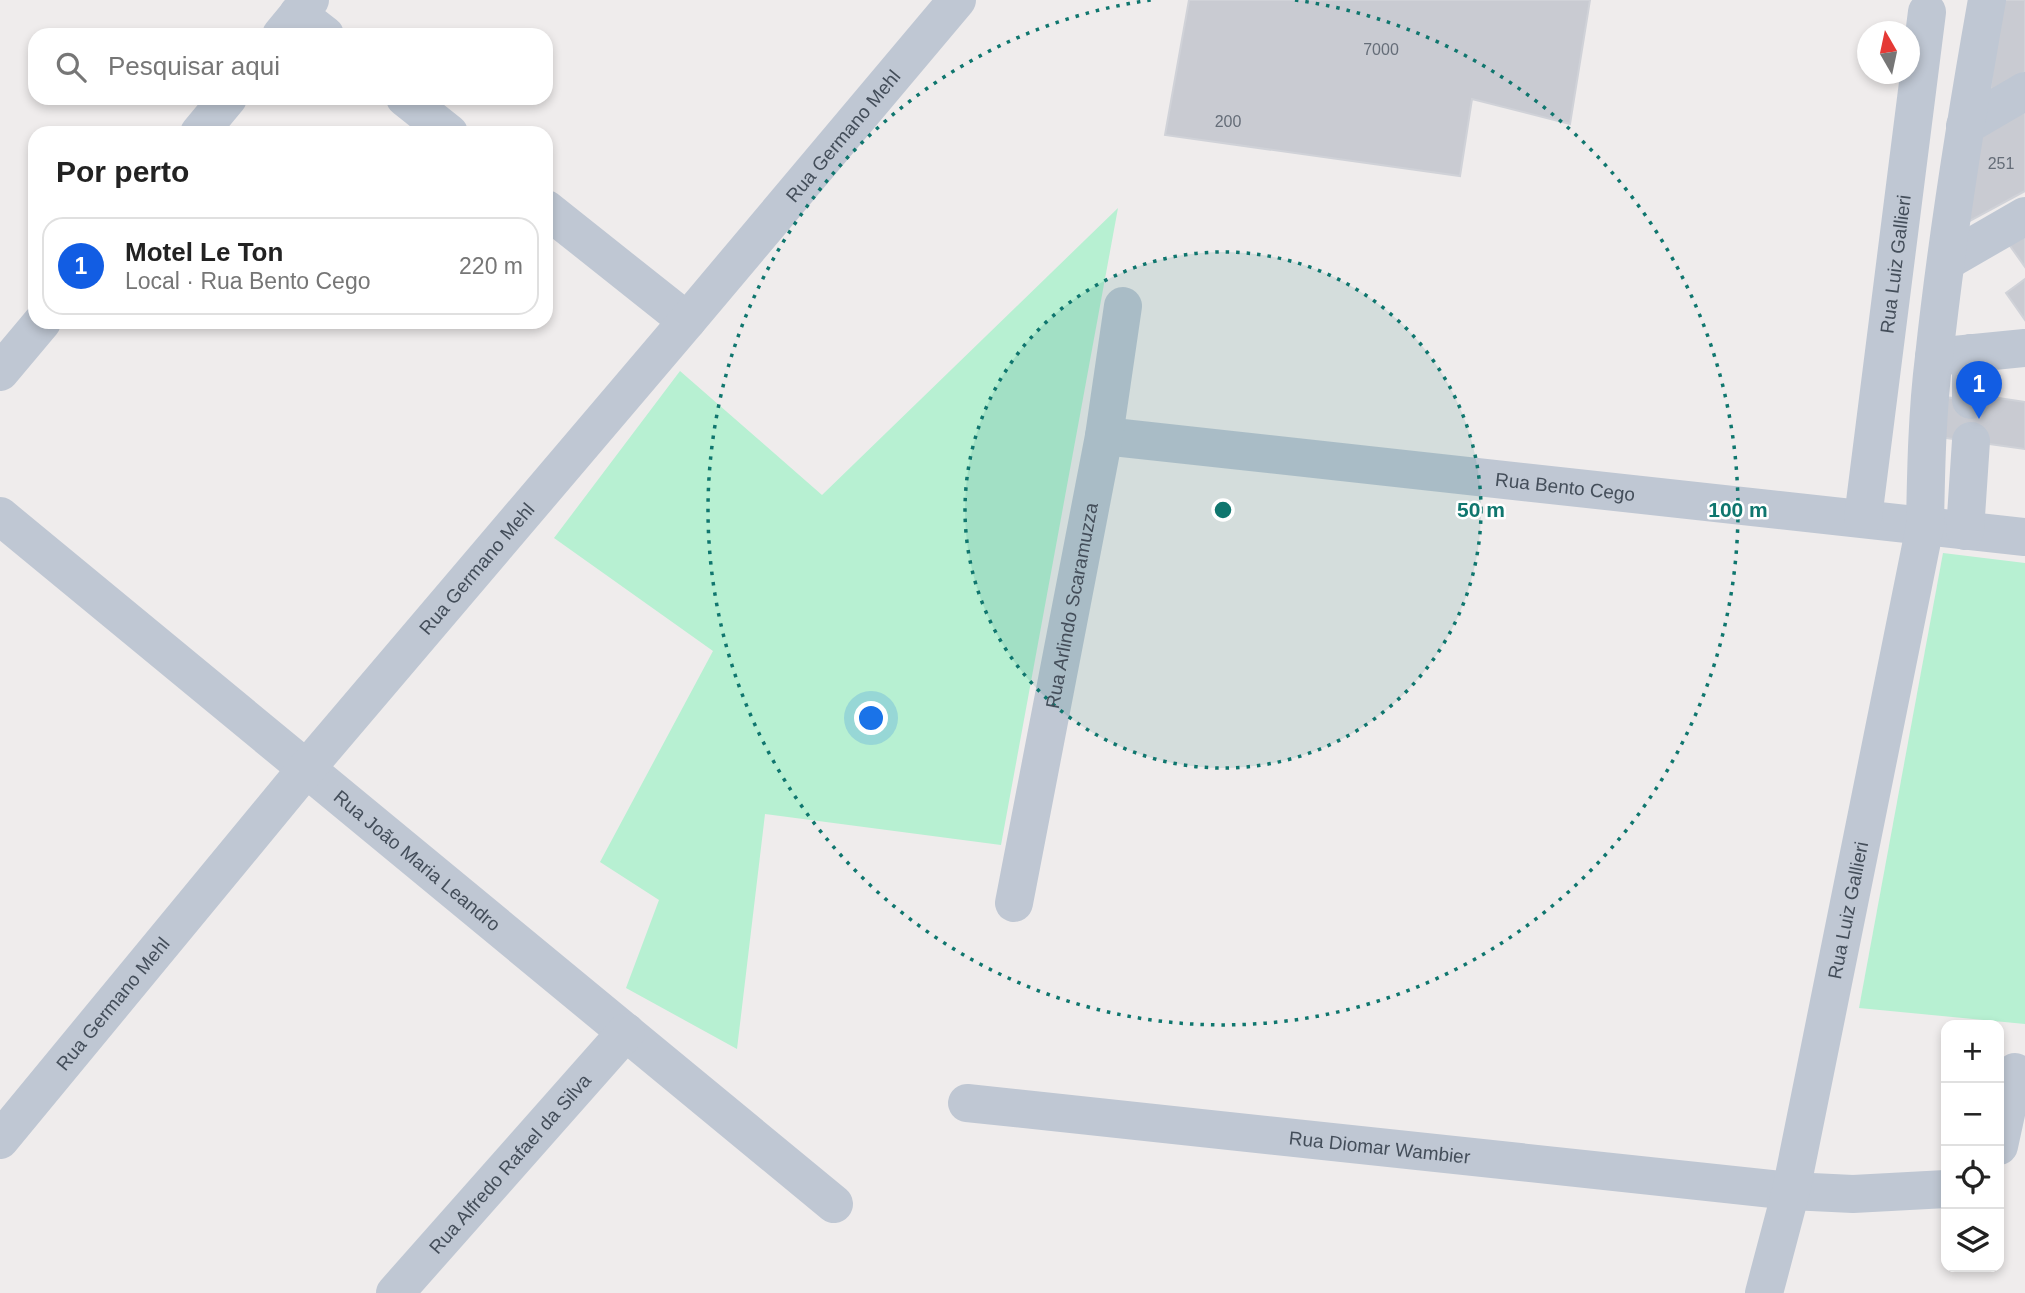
<!DOCTYPE html>
<html lang="pt">
<meta charset="utf-8">
<style>
:root{--surface:#fff;--page:#f6f6f6;--text:#222;--muted:#767676;--line:#e0e0e0;--accent:#125de3}
body{margin:0;font-family:Arial,sans-serif;background:var(--page);color:var(--text)}
.controls{position:absolute;right:21px;bottom:21px;display:grid;overflow:hidden;border-radius:14px;box-shadow:0 4px 10px #0003}
.controls button{width:63px;height:63px;display:grid;place-items:center;padding:0;border:0;border-bottom:2px solid var(--line);background:var(--surface);color:var(--text);font:35px sans-serif}
.compass{position:absolute;left:1857px;top:21px;width:63px;height:63px;border-radius:50%;background:var(--surface);box-shadow:0 4px 10px #0003;rotate:351deg}
.you{position:absolute;left:872px;top:719px;width:24px;height:24px;margin:-18px;border:5px solid #fff;border-radius:50%;background:#1a73e8;box-shadow:0 0 0 10px #1a73e833}
.badge{display:grid;place-items:center;width:46px;height:46px;border-radius:50%;background:var(--accent);color:#fff;font-size:23px;font-weight:700}
.pin{position:absolute;translate:-50% -58px;filter:drop-shadow(0 2px 4px #0008)}
.pin::after{content:'';position:absolute;top:37px;width:24px;height:21px;background:inherit;clip-path:polygon(0 0,100% 0,50% 100%)}
.list{margin:0;padding:0;list-style:none}
h2{display:flex;justify-content:space-between;align-items:center;height:91px;margin:0;padding:0 28px;font-size:30px}
h2 small{font-size:23px;font-weight:400;color:var(--muted)}
.list li{display:grid;grid-template-columns:46px 1fr auto;gap:21px;align-items:center;box-sizing:border-box;height:98px;margin:0 14px 14px;padding:0 14px;border:2px solid var(--line);border-radius:21px}
.list b{display:block;font-size:26px;white-space:nowrap}
.list p{margin:0;font-size:23px;white-space:nowrap;color:var(--muted)}
.list em{font-size:23px;font-style:normal;color:var(--muted)}
.icon{flex:none;width:38px;height:38px;fill:none;stroke:currentColor;stroke-width:2;stroke-linecap:round;stroke-linejoin:round}
.map{position:relative;flex:none;width:2025px;height:1293px;overflow:hidden}
.search{position:absolute;background:var(--surface);box-shadow:0 4px 10px #0003;left:28px;top:28px;width:525px;height:77px;display:flex;align-items:center;gap:18px;box-sizing:border-box;padding:0 24px;border-radius:21px;color:var(--muted);font-size:26px}
.panel{position:absolute;background:var(--surface);box-shadow:0 4px 10px #0003;left:28px;top:126px;width:525px;height:203px;border-radius:21px}
.map>svg:first-child{display:block}
.green{fill:#b7f0d2}
.building{fill:#c9cbd2;stroke:#d0d2d8;stroke-width:2}
.lines{fill:none;stroke-linecap:round;stroke-linejoin:round}
.minor{stroke:#bfc7d3;stroke-width:38}
.ring{fill:none;stroke:#0f766e;stroke-width:3.5;stroke-dasharray:3.5 7}
.labels{text-anchor:middle;stroke-width:5;stroke-linejoin:round;paint-order:stroke}
.number-label{font-size:16px;fill:#656d78}
.street-label{font-size:19px;fill:#444e5a;stroke:#fff}
.centre{fill:#0f766e;stroke:#fff;stroke-width:3.5}
.ring-label{font-size:21px;text-anchor:middle;font-weight:bold;fill:#0f766e;stroke:#fff;stroke-width:5;stroke-linejoin:round;paint-order:stroke}
</style>
<div class="map">
<svg width="2025" height="1293" viewBox="0 0 2025 1293">
<rect width="100%" height="100%" fill="#efecec"/>
<g class="green">
<path d="M1118,208l-117,637 -236,-31 -28,235 -111,-61 33,-88 -59,-38 113,-211 -159,-113 126,-167 142,124z"/>
<path d="M1943,553l82,10v461l-166,-16z"/>
</g>
<g class="building">
<path d="M1189,0h401l-20,124 -98,-25 -12,77 -295,-41z"/>
<path d="M2001,0h24v72l-35,20z"/>
<path d="M2025,111v80l-57,31 13,-86z"/>
<path d="M2025,233v34l-17,-24z"/>
<path d="M2025,279v41l-19,-27z"/>
<path d="M1937,396l48,6v-6l40,6v47l-94,-13z"/>
</g>
<g class="lines">
<g class="minor">
<path d="M298,14l27,21"/>
<path d="M281,35l29,-35"/>
<path d="M405,98l44,35"/>
<path d="M1965,126l60,-35"/>
<path d="M199,133l29,-35"/>
<path d="M546,209l141,112"/>
<path d="M1947,261l78,-45"/>
<path d="M1971,353v47"/>
<path d="M1934,357l91,-9"/>
<path d="M0,372l42,-50"/>
<path id="s1" d="M1104,436l921,101"/>
<path id="s2" d="M0,516l834,688"/>
<path id="s3" d="M1863,518l64,-506"/>
<path d="M1965,531l6,-90"/>
<path id="s4" d="M1014,903l90,-467 19,-130"/>
<path id="s5" d="M967,1103l824,88 62,3 93,-5"/>
<path id="s6" d="M0,1140l306,-371 381,-448 270,-321"/>
<path d="M1999,1146l16,-74"/>
<path id="s7" d="M395,1293l231,-261"/>
<path id="s8" d="M1764,1293l27,-102 134,-665c1,-56 2,-113 9,-169 13,-120 32,-239 53,-357"/>
</g>
</g>
<circle cx="1223" cy="510" r="258" fill="#0f766e" fill-opacity=".12"/>
<g class="ring">
<circle cx="1223" cy="510" r="258"/>
<path d="M1295 0A515 515 0 1 1 1151 0"/>
</g>
<g class="labels">
<g class="number-label">
<text x="1381" y="55">7000</text>
<text x="1228" y="127">200</text>
<text x="2001" y="169">251</text>
</g>
<g class="street-label">
<text dy="7" stroke="none"><textPath href="#s6" startOffset="1311">Rua Germano Mehl</textPath></text>
<text dy="7" stroke="none"><textPath href="#s3" startOffset="256">Rua Luiz Gallieri</textPath></text>
<text dy="7" stroke="none"><textPath href="#s1" startOffset="464">Rua Bento Cego</textPath></text>
<text dy="7" stroke="none"><textPath href="#s6" startOffset="744">Rua Germano Mehl</textPath></text>
<text dy="7" stroke="none"><textPath href="#s4" startOffset="303">Rua Arlindo Scaramuzza</textPath></text>
<text dy="7" stroke="none"><textPath href="#s2" startOffset="541">Rua João Maria Leandro</textPath></text>
<text dy="7" stroke="none"><textPath href="#s8" startOffset="392">Rua Luiz Gallieri</textPath></text>
<text dy="7" stroke="none"><textPath href="#s6" startOffset="177">Rua Germano Mehl</textPath></text>
<text dy="7" stroke="none"><textPath href="#s5" startOffset="415">Rua Diomar Wambier</textPath></text>
<text dy="7" stroke="none"><textPath href="#s7" startOffset="173">Rua Alfredo Rafael da Silva</textPath></text>
</g>
</g>
<circle cx="1223" cy="510" r="10" class="centre"/>
<g class="ring-label">
<text x="1481" y="517">50 m</text>
<text x="1738" y="517">100 m</text>
</g>
</svg>
<div class="controls">
<button>+</button>
<button>−</button>
<button><svg class="icon" aria-label="locate" viewBox="0 0 24 24"><circle cx="12" cy="12" r="6"/><path d="M12 2v4M12 18v4M2 12h4M18 12h4"/></svg></button>
<button><svg class="icon" aria-label="layers" viewBox="0 0 24 24"><path d="M12 4l9 5-9 5-9-5zM3 14l9 5 9-5"/></svg></button>
</div>
<svg class="compass" viewBox="-18 -18 36 36"><path d="M0-13l5 13h-10z" fill="#e53935"/><path d="M0 13l5-13h-10z" fill="#767676"/></svg>
<div class="you"></div>
<div class="pin badge" style="left:1979px;top:419px">1</div>
<div class="search"><svg class="icon" aria-label="search" viewBox="0 0 24 24"><circle cx="10" cy="10" r="6"/><path d="M15 15l6 6"/></svg>Pesquisar aqui</div>
<section class="panel">
<h2>Por perto<small></small></h2>
<ul class="list">
<li><span class="badge">1</span><div><b>Motel Le Ton</b><p>Local · Rua Bento Cego</p></div><em>220 m</em></li>
</ul>
</section>
</div>
